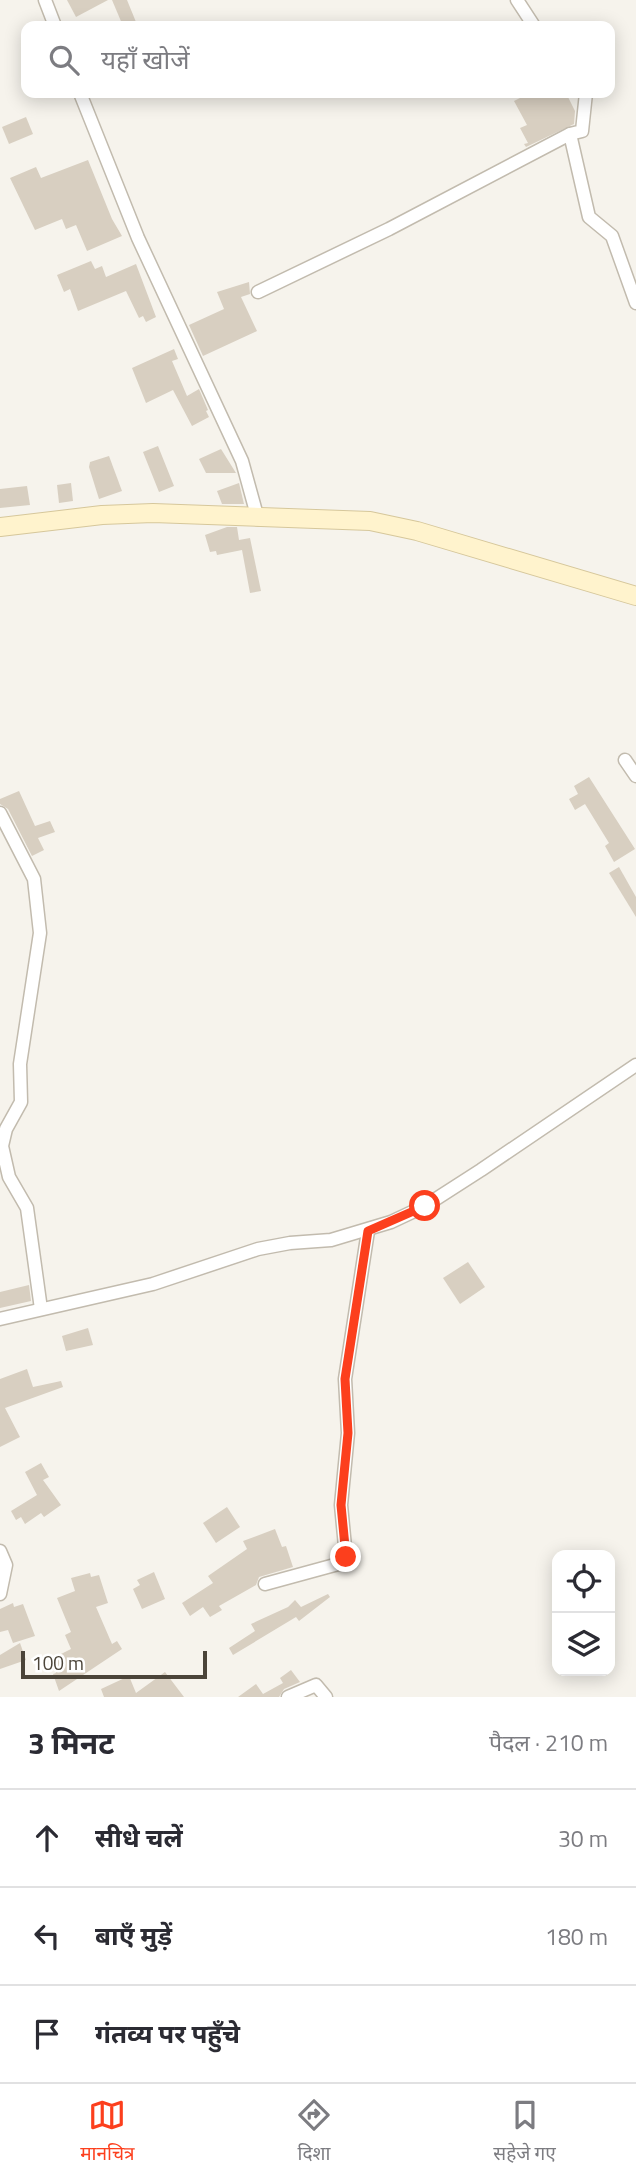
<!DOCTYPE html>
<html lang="hi">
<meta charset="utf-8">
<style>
:root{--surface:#fff;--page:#f2f2f3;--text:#2b2b33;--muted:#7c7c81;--line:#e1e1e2;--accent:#fc3f1d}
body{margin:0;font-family:"Titillium Web","Noto Sans Devanagari",sans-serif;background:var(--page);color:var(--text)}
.controls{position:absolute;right:21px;bottom:21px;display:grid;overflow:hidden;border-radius:14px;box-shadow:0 4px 18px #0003}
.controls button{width:63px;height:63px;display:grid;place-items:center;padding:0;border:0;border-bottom:2px solid var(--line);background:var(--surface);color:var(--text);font:35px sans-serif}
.scale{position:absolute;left:21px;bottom:18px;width:186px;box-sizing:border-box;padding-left:7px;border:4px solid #4b4439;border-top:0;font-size:19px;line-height:24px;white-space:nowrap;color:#4b4439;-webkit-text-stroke:5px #fff;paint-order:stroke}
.stop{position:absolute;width:21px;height:21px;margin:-16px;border:5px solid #fc3f1d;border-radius:50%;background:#fff}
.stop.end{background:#fc3f1d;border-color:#fff;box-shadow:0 2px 7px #0008}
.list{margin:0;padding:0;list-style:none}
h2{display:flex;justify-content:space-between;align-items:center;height:91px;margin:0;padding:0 28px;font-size:30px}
h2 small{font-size:23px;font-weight:400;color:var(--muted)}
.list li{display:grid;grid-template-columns:46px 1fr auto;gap:21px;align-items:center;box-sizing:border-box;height:98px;padding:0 28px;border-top:2px solid var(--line)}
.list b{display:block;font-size:26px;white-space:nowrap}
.list em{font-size:23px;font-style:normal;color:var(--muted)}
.icon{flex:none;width:38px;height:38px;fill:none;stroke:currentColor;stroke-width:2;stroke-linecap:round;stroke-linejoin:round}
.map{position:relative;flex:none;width:636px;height:1697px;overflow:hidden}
.search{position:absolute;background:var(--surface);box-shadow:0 4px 18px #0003;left:21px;right:21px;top:21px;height:77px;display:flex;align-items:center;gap:18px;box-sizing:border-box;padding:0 24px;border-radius:14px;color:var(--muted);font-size:26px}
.sheet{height:385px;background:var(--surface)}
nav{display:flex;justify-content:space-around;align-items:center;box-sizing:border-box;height:98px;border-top:2px solid var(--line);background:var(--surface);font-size:19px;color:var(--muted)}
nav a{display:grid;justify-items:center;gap:4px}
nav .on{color:var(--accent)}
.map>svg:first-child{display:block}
.building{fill:#d8cfc1}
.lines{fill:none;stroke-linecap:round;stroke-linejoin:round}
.street-casing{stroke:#c2bbae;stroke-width:15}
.secondary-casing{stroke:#d6c79b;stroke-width:20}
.street{stroke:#fff;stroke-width:12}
.secondary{stroke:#fff3cd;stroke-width:18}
.route{stroke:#fc3f1d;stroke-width:9}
</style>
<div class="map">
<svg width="636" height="1697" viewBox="0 0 636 1697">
<rect width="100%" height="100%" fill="#f6f3ec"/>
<g class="building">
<path d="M67,0h41l-32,17z"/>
<path d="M112,0h15l9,22 -13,4z"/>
<path d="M530,93h36l9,18 -1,13 -48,23 -2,-3 4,-1 -8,-15 7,-3 -13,-24z"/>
<path d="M26,117l7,17 -24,10 -7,-17z"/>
<path d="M88,160l24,59 10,17 -35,15 -11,-26 -10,4 -4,-10 -27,11 -25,-52 26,-11 5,11z"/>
<path d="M91,261l4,8 7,-3 4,11 30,-13 20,53 -10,5 -3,-6 -4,2 -13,-27 -48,20 -8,-22 -6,3 -7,-17z"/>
<path d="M249,282l1,12 -9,3 16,34 -54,25 -14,-31 35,-16 -7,-17z"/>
<path d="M174,349l4,10 -6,2 15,35 12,-7 9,21 -2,1 3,6 -17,9 -19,-36 -27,13 -14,-35z"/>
<path d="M158,446l16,40 -15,6 -16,-40z"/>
<path d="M221,449l15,24h-30l-7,-14z"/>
<path d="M109,456l13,35 -23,8 -10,-32 1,-5z"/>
<path d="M71,483l2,18 -14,2 -2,-18z"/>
<path d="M239,483l5,21h-22l-5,-13z"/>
<path d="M27,486l3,19 -30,3v-19z"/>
<path d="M227,527h10l2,13 11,-2 11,53 -11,2 -8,-43 -25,5 -1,-4 -6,1 -5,-17z"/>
<path d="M589,777l46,72 -21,13 -9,-16 4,-3 -24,-39 -10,6 -6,-11 9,-5 -4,-8z"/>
<path d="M19,791l16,35 15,-5 5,11 -17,6 6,12 -12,6 -24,-47 -8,-5v-5z"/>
<path d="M619,867l17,30v20l-27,-44z"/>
<path d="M468,1262l17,25 -25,17 -17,-26z"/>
<path d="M29,1285l2,16 -31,7v-16z"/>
<path d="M88,1328l5,17 -27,6 -4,-15z"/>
<path d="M27,1369l6,18 28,-6 2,6 -58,21 15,29 -20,10v-68z"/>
<path d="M41,1463l8,14 -6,3 18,25 -17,12 -3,-4 -16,11 -4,-7 -5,3 -5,-9 26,-16 -12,-23z"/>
<path d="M227,1507l13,20 -24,16 -13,-20z"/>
<path d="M275,1529l7,18 4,-1 7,21 -34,10 -3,8 -37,21 3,4 -12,7 -7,-10 -13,9 -8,-13 31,-20 -5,-7 39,-27 -4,-8z"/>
<path d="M154,1572l11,27 -23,10 -9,-20 7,-4 -3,-5z"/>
<path d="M90,1573l1,4 8,-2 9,28 -12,4 16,37 5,-3 5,8 -63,42 -6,-17 3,-1 -2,-10 5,-4v-4l12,-6 -6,-14 6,-3 -14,-34 18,-7 -4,-13z"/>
<path d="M328,1594l2,3 -31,24 -3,-4 -63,38 -4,-7 26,-17 -4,-7 37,-17 7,-7 6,7z"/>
<path d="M13,1603l1,4 9,-3 12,32 -22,7 -5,-13 -8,2v-23z"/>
<path d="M20,1643l6,17 -26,9v-14z"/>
<path d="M291,1670l9,12 -16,7 -5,8h-41l18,-13 7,10 20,-11 -3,-5z"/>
<path d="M165,1672l19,25h-80l-3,-8 28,-13 7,17z"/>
</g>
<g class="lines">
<g class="street-casing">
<g id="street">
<path d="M45,0l10,26"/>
<path d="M517,0l17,26"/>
<path d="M80,93l58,145 104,223 16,58"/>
<path d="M586,93l-4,38 -12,3 19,83 23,19 24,67"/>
<path d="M258,292l131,-63 181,-95"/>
<path d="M625,760l11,16"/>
<path d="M0,813l34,66 6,54 -20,131 1,38 -15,27 -4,17 7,31 18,31 14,101"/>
<path d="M0,1319l153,-35 105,-35 32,-6 41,-3 60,-18 34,-16 56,-36 155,-105"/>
<path d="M0,1551l6,14 -6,29"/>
<path d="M265,1584l77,-21 4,-6 -5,-52 7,-72 -3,-54 23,-148"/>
<path d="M288,1697l28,-12 10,12"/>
</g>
</g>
<g class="secondary-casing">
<path id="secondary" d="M0,527l102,-12 51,-2 217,8 47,10 219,65"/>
</g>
<use href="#street" class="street"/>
<use href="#secondary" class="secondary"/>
</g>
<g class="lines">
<path class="route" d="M346,1557l-5,-52 7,-72 -3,-54 23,-148 57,-25"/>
</g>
</svg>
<div class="controls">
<button><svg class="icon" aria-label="locate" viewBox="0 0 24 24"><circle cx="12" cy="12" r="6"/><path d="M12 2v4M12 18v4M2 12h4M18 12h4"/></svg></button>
<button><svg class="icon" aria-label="layers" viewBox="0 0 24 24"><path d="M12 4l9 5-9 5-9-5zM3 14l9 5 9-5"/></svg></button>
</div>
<div class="scale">100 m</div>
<div class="stop" style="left:425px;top:1206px"></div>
<div class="stop end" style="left:346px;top:1557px"></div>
<div class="search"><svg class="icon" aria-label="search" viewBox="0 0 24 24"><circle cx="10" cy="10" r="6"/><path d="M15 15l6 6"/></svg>यहाँ खोजें</div>
</div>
<section class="sheet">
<h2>3 मिनट<small>पैदल · 210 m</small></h2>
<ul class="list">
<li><svg class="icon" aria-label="ahead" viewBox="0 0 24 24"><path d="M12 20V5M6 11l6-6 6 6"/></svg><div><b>सीधे चलें</b></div><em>30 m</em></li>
<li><svg class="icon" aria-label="left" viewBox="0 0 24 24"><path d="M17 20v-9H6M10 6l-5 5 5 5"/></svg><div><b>बाएँ मुड़ें</b></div><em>180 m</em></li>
<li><svg class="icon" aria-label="arrive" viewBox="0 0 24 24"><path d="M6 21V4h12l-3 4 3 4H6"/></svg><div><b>गंतव्य पर पहुँचे</b></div></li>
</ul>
</section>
<nav>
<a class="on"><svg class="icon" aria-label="map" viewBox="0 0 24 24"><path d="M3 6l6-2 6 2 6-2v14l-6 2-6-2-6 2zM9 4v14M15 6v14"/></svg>मानचित्र</a>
<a><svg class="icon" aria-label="directions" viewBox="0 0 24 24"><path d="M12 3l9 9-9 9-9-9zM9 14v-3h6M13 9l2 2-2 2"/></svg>दिशा</a>
<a><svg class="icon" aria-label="saved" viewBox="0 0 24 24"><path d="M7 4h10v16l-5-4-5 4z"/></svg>सहेजे गए</a>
</nav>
